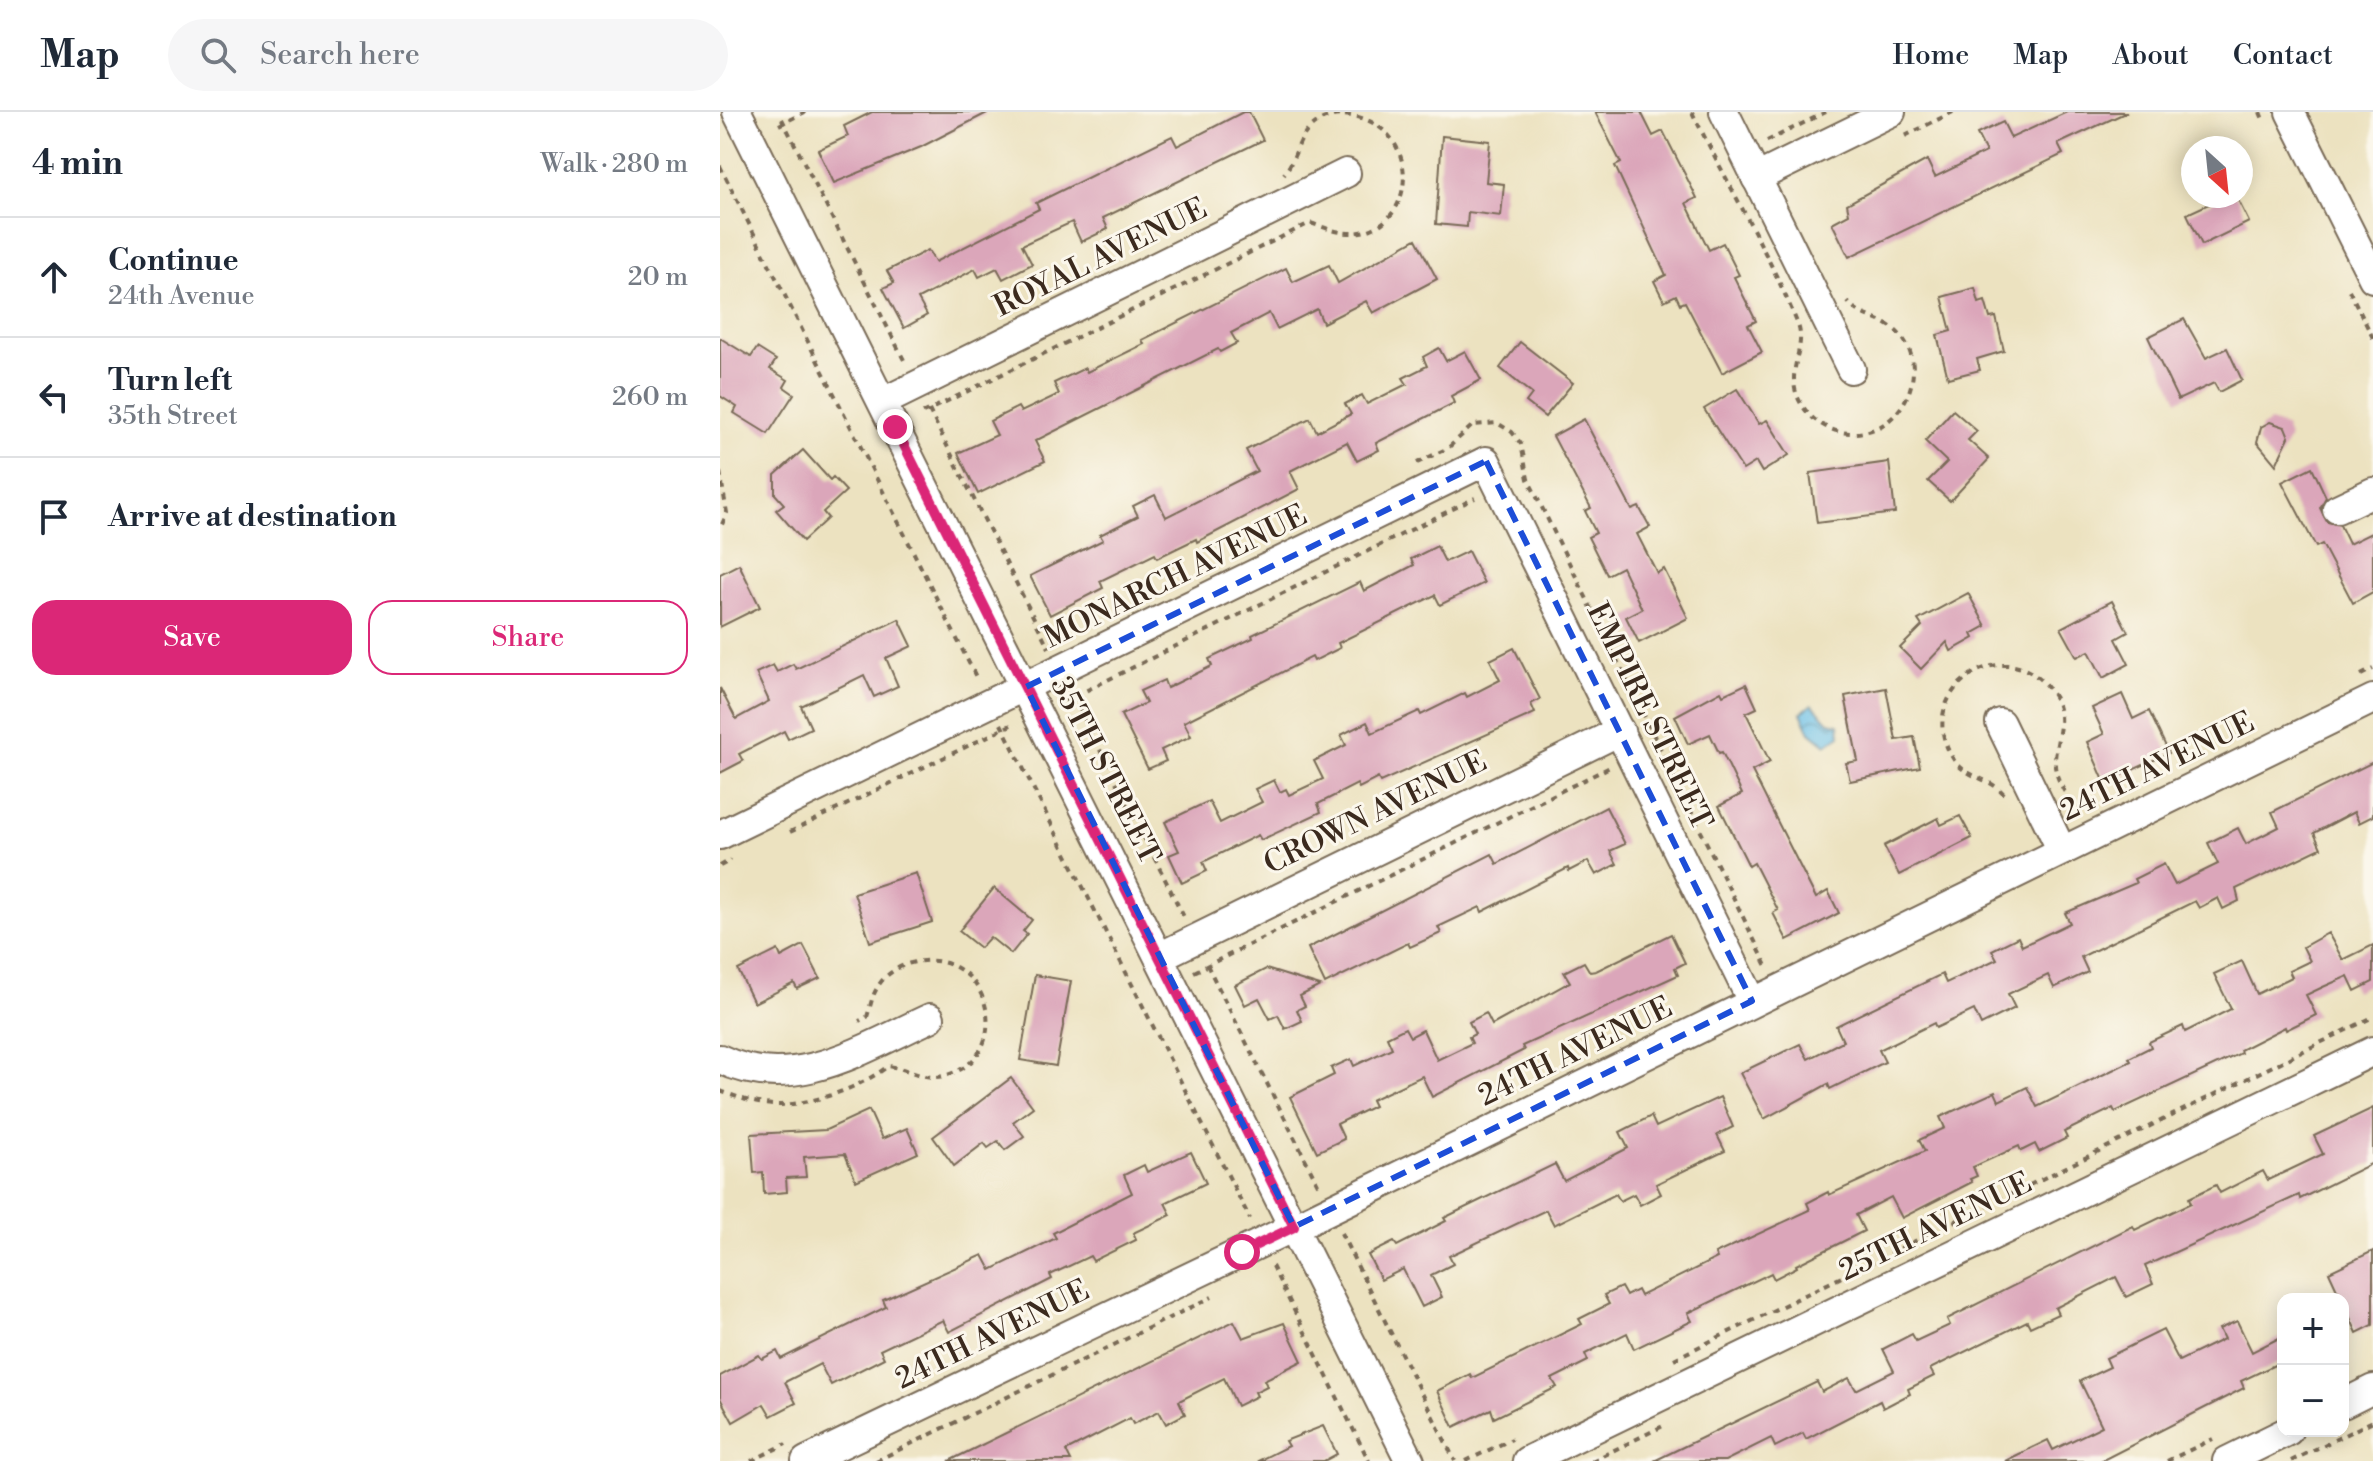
<!DOCTYPE html>
<meta charset="utf-8">
<style>
:root{--surface:#fff;--page:#f6f6f7;--text:#1f2937;--muted:#747a83;--line:#e0e1e3;--accent:#db2777}
body{margin:0;font-family:"Libre Bodoni",serif;background:var(--page);color:var(--text)}
.controls{position:absolute;right:24px;bottom:24px;display:grid;overflow:hidden;border-radius:16px;box-shadow:0 4px 20px #0003}
.controls button{width:72px;height:72px;display:grid;place-items:center;padding:0;border:0;border-bottom:2px solid var(--line);background:var(--surface);color:var(--text);font:40px sans-serif}
.compass{position:absolute;left:1461px;top:24px;width:72px;height:72px;border-radius:50%;background:var(--surface);box-shadow:0 4px 20px #0003;rotate:153deg}
.stop{position:absolute;width:24px;height:24px;margin:-18px;border:6px solid #db2777;border-radius:50%;background:#fff}
.stop.end{background:#db2777;border-color:#fff;box-shadow:0 2px 8px #0008}
.list{margin:0;padding:0;list-style:none}
h2{display:flex;justify-content:space-between;align-items:center;height:104px;margin:0;padding:0 32px;font-size:34px}
h2 small{font-size:26px;font-weight:400;color:var(--muted)}
.list li{display:grid;grid-template-columns:52px 1fr auto;gap:24px;align-items:center;box-sizing:border-box;height:120px;padding:0 32px;border-top:2px solid var(--line)}
.list b{display:block;font-size:30px;white-space:nowrap}
.list p{margin:0;font-size:26px;white-space:nowrap;color:var(--muted)}
.list em{font-size:26px;font-style:normal;color:var(--muted)}
.actions{display:flex;gap:16px;padding:24px 32px}
.actions a{flex:1;padding:18px 0;border:2px solid var(--accent);border-radius:24px;text-align:center;font-size:28px;color:var(--accent)}
.actions .main{background:var(--accent);color:#fff}
.icon{flex:none;width:44px;height:44px;fill:none;stroke:currentColor;stroke-width:2;stroke-linecap:round;stroke-linejoin:round}
.map{position:relative;flex:none;width:1653px;height:1349px;overflow:hidden}
header{display:flex;align-items:center;gap:48px;box-sizing:border-box;height:112px;padding:0 40px;background:var(--surface);border-bottom:2px solid var(--line)}
header strong{font-size:38px}
nav{display:flex;gap:44px;margin-inline-start:auto;font-size:28px}
.search{width:560px;height:72px;background:var(--page);display:flex;align-items:center;gap:20px;box-sizing:border-box;padding:0 28px;border-radius:44px;color:var(--muted);font-size:30px}
main{display:flex}
aside{flex:1;background:var(--surface)}
.map>svg:first-child{display:block}
.water{fill:url(#water-waves);stroke:#527582;stroke-width:2}
.building{fill:#dba6ba}
.lines{fill:none;stroke-linecap:round;stroke-linejoin:round}
.minor-casing{stroke:#796a57;stroke-width:32}
.path{stroke:#796a57;stroke-width:4;stroke-dasharray:6 6;stroke-linecap:butt}
.minor{stroke:#fff;stroke-width:28}
.route{stroke:#db2777;stroke-width:10}
.marked{fill:none;stroke:#1d4ed8;stroke-width:6;stroke-dasharray:16 10;stroke-linejoin:round}
.labels{text-anchor:middle;stroke-width:6;stroke-linejoin:round;paint-order:stroke}
.street-label{font-size:30px;fill:#3b2a1e;stroke:#fbf7ec}
</style>
<header>
<strong>Map</strong>
<div class="search"><svg class="icon" aria-label="search" viewBox="0 0 24 24"><circle cx="10" cy="10" r="6"/><path d="M15 15l6 6"/></svg>Search here</div>
<nav><a>Home</a><a>Map</a><a>About</a><a>Contact</a></nav>
</header>
<main>
<aside>
<h2>4 min<small>Walk · 280 m</small></h2>
<ul class="list">
<li><svg class="icon" aria-label="ahead" viewBox="0 0 24 24"><path d="M12 20V5M6 11l6-6 6 6"/></svg><div><b>Continue</b><p>24th Avenue</p></div><em>20 m</em></li>
<li><svg class="icon" aria-label="left" viewBox="0 0 24 24"><path d="M17 20v-9H6M10 6l-5 5 5 5"/></svg><div><b>Turn left</b><p>35th Street</p></div><em>260 m</em></li>
<li><svg class="icon" aria-label="arrive" viewBox="0 0 24 24"><path d="M6 21V4h12l-3 4 3 4H6"/></svg><div><b>Arrive at destination</b></div></li>
</ul>
<div class="actions"><a class="main">Save</a><a>Share</a></div>
</aside>
<div class="map">
<svg width="1653" height="1349" viewBox="0 0 1653 1349">
<defs>
<pattern id="water-waves" width="16" height="10" patternUnits="userSpaceOnUse" patternTransform="scale(2)"><rect width="16" height="10" fill="#6ac0e7"/><path d="M0 5q4-4 8 0t8 0" fill="none" stroke="#589cbb"/></pattern>
</defs>
<rect width="100%" height="100%" fill="#fbf7ec"/>
<filter id="ink" filterUnits="userSpaceOnUse"><feTurbulence type="fractalNoise" baseFrequency=".0125" numOctaves="2"/><feDisplacementMap in="SourceGraphic" scale="16" xChannelSelector="R" yChannelSelector="G"/><feConvolveMatrix kernelMatrix="1 2 1 2 8 2 1 2 1" color-interpolation-filters="sRGB"/></filter>
<filter id="wash" filterUnits="userSpaceOnUse"><feTurbulence type="fractalNoise" baseFrequency=".006" numOctaves="4" result="noise"/><feDisplacementMap in="SourceGraphic" scale="32" xChannelSelector="R" yChannelSelector="G"/><feGaussianBlur stdDeviation="1.8" result="paint"/><feColorMatrix in="noise" values="0 0 0 0 0 0 0 0 0 0 0 0 0 0 0 0 0 1.4 0 .05"/><feComposite in="paint" operator="in"/></filter>
<g filter="url(#wash)">
<rect width="100%" height="100%" fill="#ece2c0"/>
<path class="water" d="M1092,592l17,18 10,2 1,11 -14,10 -16,-13 -9,-19z"/>
<g id="blocks">
<g class="building">
<path d="M152,0h117l-68,35 -87,36 -16,-33 30,-14 -4,-10z"/>
<path d="M523,0h6l14,28 -160,78 5,11 -27,13 -9,-20 -50,23 10,19 -29,15 -6,-11 -18,9 -4,-8 -57,30 9,16 -23,13 -21,-40 11,-5 -7,-12 41,-21 7,12 104,-53 -3,-6 136,-67 5,10z"/>
<path d="M875,0h46l12,24 10,-5 34,67 -11,5 23,47 14,-7 16,32 -5,2 22,44 -8,4 14,27 -40,21 -37,-71 -5,2 -4,-9 -12,6 -10,-20 12,-6 -51,-109 6,-3z"/>
<path d="M1347,0h60l-69,32 5,10 -214,103 -17,-34 17,-9 -2,-10 80,-44 8,17 51,-25 -9,-18 26,-12 8,16z"/>
<path d="M722,24l48,5 -4,41 18,2 -3,32 -33,-4 -1,15 -31,-3z"/>
<path d="M1506,84h10l13,26 -47,23 -15,-31z"/>
<path d="M696,127l21,40 -64,34 -7,-12 -43,22 -6,-14 -40,20 -8,-16 -38,20 6,10 -17,9 -2,-3 -183,92 10,20 -67,33 -20,-41 39,-18 -7,-14 28,-14 3,5 38,-18 -5,-11 31,-15 2,4 57,-28 -2,-4 144,-72 7,14 36,-17 9,18z"/>
<path d="M1255,176l4,15 6,-2 5,17 6,-1 8,34 -27,8 3,11 -32,8 -11,-43 14,-4 -9,-34z"/>
<path d="M1464,207l22,39 21,-10 15,32 -23,12 -5,-9 -36,17 -30,-63z"/>
<path d="M0,226l31,19 6,-9 19,12 -6,9 18,11 -4,7 10,7 -26,40 -34,-21 3,-6 -17,-11z"/>
<path d="M800,230l53,41 -28,34 -19,-15 6,-8 -32,-26z"/>
<path d="M719,236l7,13 19,-10 16,29 -30,16 3,7 -78,40 3,7 -22,11 -10,-19 -57,29 9,18 -102,53 -1,-3 -39,19 -2,-4 -55,27 3,7 -53,27 -20,-39 73,-36 -3,-5 38,-19 -5,-10 22,-11 11,22 91,-46 -11,-21 64,-32 7,14 34,-18 -6,-10 17,-9 5,9 40,-20 -4,-6 24,-12 -4,-9z"/>
<path d="M1017,277l22,35 8,-4 22,35 -27,17 -6,-10 -13,8 -39,-61z"/>
<path d="M1233,298l24,21 -9,9 21,19 -39,42 -22,-20 19,-19 -22,-21z"/>
<path d="M864,307l48,91 7,-3 11,20 -13,7 20,39 7,-4 24,49 -49,25 -13,-26 16,-8 -20,-42 -15,8 -19,-38 8,-4 -11,-22 6,-3 -38,-72z"/>
<path d="M1550,310l15,5 4,10 -13,28 -19,-23 4,-15z"/>
<path d="M83,338l27,30 3,-3 13,14 -23,21 5,6 -25,23 -27,-31 8,-6 -9,-10v-19z"/>
<path d="M1169,350l6,51 -78,10 -7,-50z"/>
<path d="M1592,355l14,30 -6,11 7,14 13,3 9,19 24,-12v60l-20,11 -31,-59 -6,3 -34,-65z"/>
<path d="M717,434l8,16 23,-11 16,32 -44,22 -5,-10 -97,48 2,5 -26,13 -2,-4 -128,65 7,14 -30,14 5,11 -18,8 -27,-54 25,-12 -6,-12 24,-11 3,8 45,-22 -3,-7 44,-21 -1,-3 108,-53 4,9 50,-26 -3,-6z"/>
<path d="M19,452l21,43 -40,20v-53z"/>
<path d="M1248,481l18,33 -14,8 2,4 -23,13 -4,-9 -26,27 -21,-21 22,-22 -4,-6z"/>
<path d="M1392,489l16,31 -12,7 13,25 -26,14 -14,-27 -12,6 -16,-29z"/>
<path d="M179,507l13,27 -26,12 12,28 -24,11 -10,-22 -63,31 10,22 -23,11 -4,-8 -45,23 4,7 -23,12v-85l16,31 33,-18 -13,-28 17,-8 4,7 16,-8 3,5z"/>
<path d="M794,536l26,51 -9,5 4,9 -155,69 -2,-4 -19,10 -2,-4 -39,20 3,8 -60,28 -3,-5 -55,27 4,9 -25,12 -13,-28 10,-4 -14,-29 44,-21 11,22 42,-21 -7,-13 19,-9 6,12 6,-3 3,6 34,-16 -9,-18 32,-16 -5,-10 26,-13 5,11 47,-22 2,4 44,-22 2,4 33,-17 -10,-20z"/>
<path d="M1026,572l11,24 -11,5 24,49 -18,9 64,127 12,-7 11,22 -52,27 -14,-27 5,-3 -24,-47 -5,3 -30,-60 23,-12 -20,-42 -3,1 -9,-19 -22,10 -13,-28 46,-25 2,4z"/>
<path d="M1166,576l10,52 18,-3 6,30 -70,14 -4,-18 12,-2 -13,-65z"/>
<path d="M1402,582l11,25 16,-8 20,42 -64,30 -18,-41 17,-8 -12,-26z"/>
<path d="M1653,650v54l-14,7 -5,-11 -40,21 7,15 -85,41 3,12 -16,8 -5,-11 -19,10 -4,-7 -114,56 7,15 -34,16 -6,-13 -40,19 7,14 -34,17 -7,-15 -38,18 -2,-5 -55,27 6,12 -55,27 -2,-5 -64,35 -24,-46 60,-29 8,15 35,-18 -7,-15 106,-52 4,9 51,-24 -5,-9 26,-13 4,9 48,-23 -5,-10 71,-30 -2,-4 30,-15 11,21 43,-21 -10,-21 30,-15 8,16 33,-17 -7,-15z"/>
<path d="M886,695l19,37 -15,7 7,13 -21,11 -8,-14 -19,10 -1,-3 -86,44 -2,-5 -42,20 3,6 -31,14 -2,-4 -83,41 -17,-36 184,-94 5,10z"/>
<path d="M1240,704l12,22 -73,37 -15,-29 54,-28 3,7z"/>
<path d="M196,761l16,49 -62,20 -16,-49z"/>
<path d="M274,776l38,32 -9,11 4,3 -16,20 -21,-17 -10,11 -21,-17z"/>
<path d="M1608,821l15,27 30,-15v37l-18,9 -7,-15 -25,11 -17,8 10,20 -30,15 -1,-3 -45,23 1,3 -126,59 -2,-4 -49,24 3,6 -28,14 -4,-8 -14,7 -2,-5 -46,21 4,9 -7,3 2,3 -70,36 -11,-21 -35,18 8,16 -68,34 1,2 -23,12 -3,-6 -83,40 4,8 -58,28 -7,-16 -42,21 3,7 -36,18 5,8 -63,31 -3,-9 -37,18 -17,-36 33,-17 2,4 110,-54 -3,-5 30,-15 -5,-9 17,-8 5,9 11,-6 3,6 77,-38 -2,-4 95,-44 -3,-7 21,-11 1,3 96,-44 -6,-11 26,-12 -5,-11 55,-25 4,9 28,-14 10,20 94,-46 -2,-3 22,-11 -2,-5 34,-16 2,6 46,-23 -17,-35 28,-13 15,33 35,-17 -3,-6 21,-10 -7,-14z"/>
<path d="M951,822l14,29 -10,5 3,7 -156,71 2,4 -92,47 -10,-21 -51,24 3,6 -37,18 7,15 -27,13 -27,-55 44,-22 -3,-7 20,-9 3,7 38,-18 -5,-11 18,-9 5,9 13,-7 14,30 35,-17 -3,-6 6,-3 -6,-12 17,-9 6,12 78,-43 -6,-10 20,-10 6,10 6,-1z"/>
<path d="M83,833l17,33 -23,11 -3,-6 -40,20 -16,-33 40,-20 3,7z"/>
<path d="M546,857l54,17 -20,10 5,10 -8,4 5,11 -17,8 -7,-14 -8,4 -11,-21 -14,7 -10,-20z"/>
<path d="M315,863l36,6 -15,85 -36,-6z"/>
<path d="M291,966l22,29 -20,15 11,14 -19,14 -7,-9 -10,7 -4,-5 -30,23 -21,-29z"/>
<path d="M1000,985l13,30 -16,8 8,16 -69,33 5,10 -21,11 -6,-11 -14,7 -4,-7 -62,31 -8,-15 -97,46 4,8 -22,11 11,22 -20,10 -19,-38 -22,11 -13,-25 26,-13 3,4 49,-25 -2,-3 111,-54 9,17 64,-33 -8,-16 31,-16 5,11z"/>
<path d="M1653,996v55l-73,36 -1,-4 -154,71 8,18 -27,13 -10,-20 -61,31 3,6 -28,13 -3,-6 -97,48 4,7 -26,13 2,5 -27,14 -3,-7 -74,38 -3,-6 -28,14 -4,-9 -46,23h-71l163,-79 5,10 27,-14 7,12 38,-19 -11,-22 29,-15 4,7 34,-16 -3,-6 186,-93 2,4 56,-27 -2,-5 27,-13 4,8 43,-22 5,9 32,-15 23,-11 -9,-18z"/>
<path d="M149,998l13,29 25,-11 11,25 -62,28 -11,-27 -41,3 2,20 -20,1 1,14 -23,2 -1,-22 -9,1 -3,-39 75,-4z"/>
<path d="M471,1040l15,31 -41,20 6,12 -38,18 3,7 -43,21 -3,-5 -40,19 2,4 -103,53 -6,-12 -63,30 4,8 -53,27 -11,-21 -35,18 11,21 -25,13 -7,-12 -31,18 -13,-24v-22l39,-21 3,4 15,-8 4,8 105,-52 -3,-7 100,-45 8,15 65,-32 -3,-5 79,-40 -8,-18 20,-10 3,7z"/>
<path d="M1653,1139v74l-16,8 -28,-61z"/>
<path d="M514,1209l9,17 41,-15 18,38 -38,19 3,6 -12,6 2,4 -20,10 -13,-28 -45,23 6,13 -19,10 -7,-13 -26,13 -3,-6 -64,33 5,10h-122z"/>
<path d="M1517,1209l15,31 31,-16v25l-42,20 3,7 -143,73h-96l43,-21 5,10 49,-24 -22,-45 30,-14 -4,-9 57,-28 16,31 45,-22 -5,-10z"/>
<path d="M603,1314l14,28 -13,7h-66l30,-15 -3,-5z"/>
</g>
</g>
</g>
<g filter="url(#ink)">
<use href="#blocks" fill-opacity="0" stroke="#796a57" stroke-width="2"/>
<g class="lines">
<g class="minor-casing">
<g id="minor">
<path d="M17,0l673,1349"/>
<path d="M1004,0l127,257"/>
<path d="M1570,0l83,166"/>
<path d="M1036,66l135,-66"/>
<path d="M163,290l463,-229"/>
<path d="M1617,397l36,-17"/>
<path d="M1280,611l62,128"/>
<path d="M0,723l766,-374 266,540"/>
<path d="M441,844l459,-225"/>
<path d="M0,947c73,36 144,-11 210,-41"/>
<path d="M1623,1292l30,-15"/>
<path d="M86,1349l488,-234 1079,-528"/>
<path d="M807,1349l846,-410"/>
<path d="M1507,1349l61,-30"/>
</g>
</g>
<g class="path">
<path d="M972,0c34,69 77,141 106,213 10,27 -20,52 9,87 18,21 47,27 72,15 34,-18 48,-69 16,-97 -14,-12 -35,-13 -47,-28"/>
<path d="M1540,0l4,10"/>
<path d="M62,7l123,243"/>
<path d="M59,13l26,-13"/>
<path d="M1185,24l48,-24"/>
<path d="M1047,29l59,-29"/>
<path d="M0,54l258,515"/>
<path d="M1629,178l24,48"/>
<path d="M209,298l120,238"/>
<path d="M203,301l387,-190c14,4 26,10 42,10 65,-2 71,-99 6,-116 -14,-3 -30,-3 -42,6 -19,13 -19,35 -32,51"/>
<path d="M697,351l31,-15 25,-23 24,-2 15,9 9,12 7,35 240,489"/>
<path d="M0,360l7,41 -7,16"/>
<path d="M1641,563l12,-6"/>
<path d="M353,584l111,221"/>
<path d="M345,589l410,-203"/>
<path d="M281,612l249,495"/>
<path d="M1284,682c-13,-16 -38,-16 -50,-34 -45,-67 52,-134 97,-68 18,25 4,45 4,71 -1,15 15,37 22,50"/>
<path d="M70,720l221,-107"/>
<path d="M0,754l11,-6"/>
<path d="M487,853l112,221"/>
<path d="M474,860l416,-205"/>
<path d="M0,979c20,7 40,15 61,14 35,-2 79,-17 107,-39 21,2 36,16 59,9 71,-20 42,-132 -36,-112 -13,3 -28,13 -34,25 -5,8 -7,20 -10,29l-8,4"/>
<path d="M621,1121l114,228"/>
<path d="M552,1154l97,195"/>
<path d="M954,1247l699,-342"/>
<path d="M31,1349l35,-17"/>
<path d="M156,1349l336,-164"/>
<path d="M746,1349l46,-22"/>
<path d="M872,1349l71,-35"/>
<path d="M1447,1349l46,-22"/>
<path d="M1571,1349l82,-40"/>
</g>
<use href="#minor" class="minor"/>
</g>
</g>
<g class="lines" filter="url(#ink)">
<path class="route" d="M175,315l399,800 -52,25"/>
</g>
<path class="marked" d="M766,349l266,540 -458,226 -268,-540z"/>
<g class="labels">
<g class="street-label">
<text transform="translate(380 145) rotate(-26)" y="10">ROYAL AVENUE</text>
<text transform="translate(455 464) rotate(-26)" y="10">MONARCH AVENUE</text>
<text transform="translate(930 604) rotate(64)" y="10">EMPIRE STREET</text>
<text transform="translate(1437 654) rotate(-26)" y="10">24TH AVENUE</text>
<text transform="translate(386 658) rotate(63)" y="10">35TH STREET</text>
<text transform="translate(655 700) rotate(-26)" y="10">CROWN AVENUE</text>
<text transform="translate(855 939) rotate(-26)" y="10">24TH AVENUE</text>
<text transform="translate(1215 1114) rotate(-26)" y="10">25TH AVENUE</text>
<text transform="translate(272 1222) rotate(-26)" y="10">24TH AVENUE</text>
</g>
</g>
</svg>
<div class="controls">
<button>+</button>
<button>−</button>
</div>
<svg class="compass" viewBox="-18 -18 36 36"><path d="M0-13l5 13h-10z" fill="#e53935"/><path d="M0 13l5-13h-10z" fill="#747a83"/></svg>
<div class="stop" style="left:522px;top:1140px"></div>
<div class="stop end" style="left:175px;top:315px"></div>
</div>
</main>
